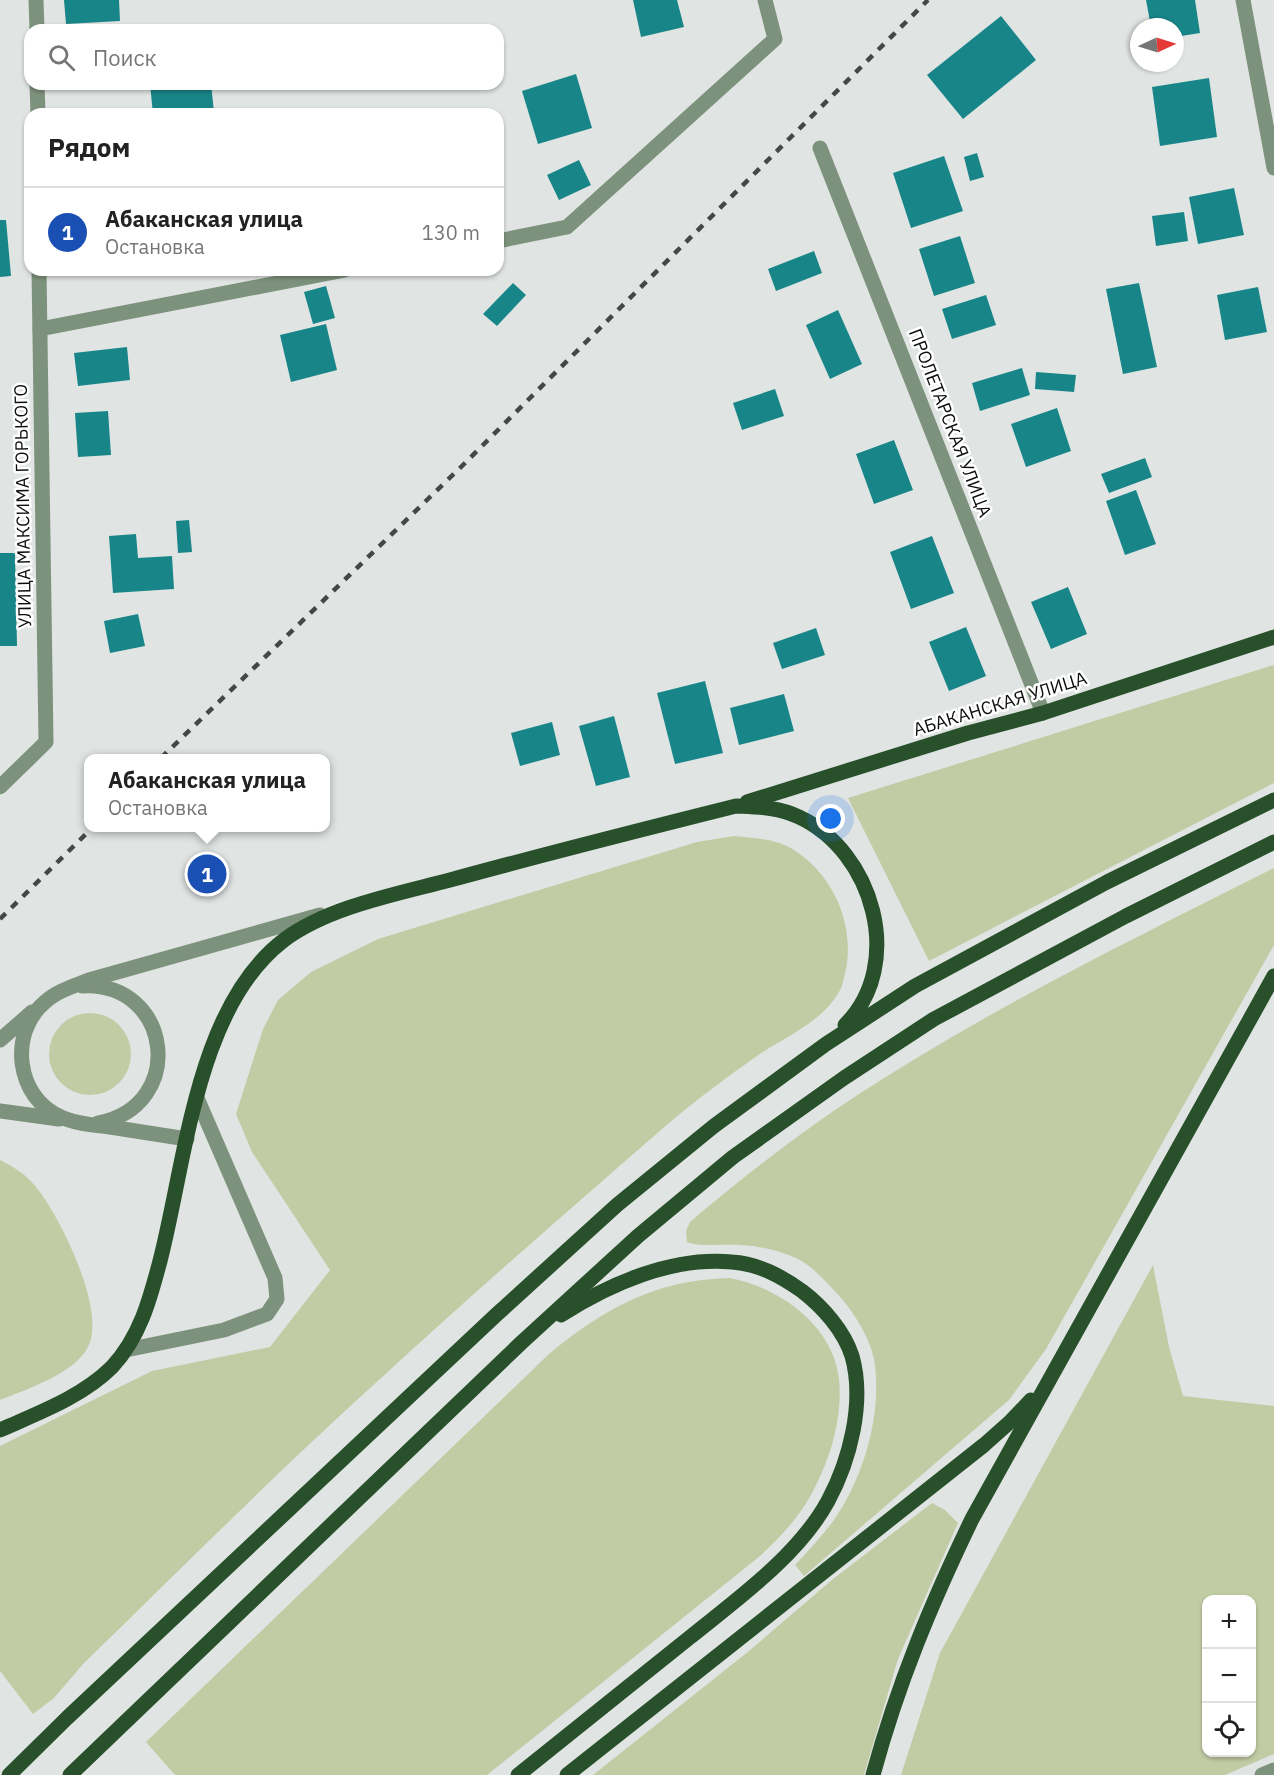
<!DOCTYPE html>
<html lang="ru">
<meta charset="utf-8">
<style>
:root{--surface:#fff;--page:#f6f6f6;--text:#222;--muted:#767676;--line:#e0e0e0;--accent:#0b8043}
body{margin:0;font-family:"IBM Plex Sans",sans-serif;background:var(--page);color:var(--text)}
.controls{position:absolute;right:18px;bottom:18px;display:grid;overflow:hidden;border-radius:12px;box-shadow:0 2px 4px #0004}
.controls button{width:54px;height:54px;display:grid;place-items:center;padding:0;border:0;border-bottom:2px solid var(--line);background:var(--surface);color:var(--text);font:30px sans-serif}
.compass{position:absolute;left:1130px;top:18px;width:54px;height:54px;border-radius:50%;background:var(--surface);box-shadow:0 2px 4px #0004;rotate:86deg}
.you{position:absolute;left:831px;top:819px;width:21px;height:21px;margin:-15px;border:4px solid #fff;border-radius:50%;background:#1a73e8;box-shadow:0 0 0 9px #1a73e833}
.badge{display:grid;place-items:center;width:39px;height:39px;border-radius:50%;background:var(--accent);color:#fff;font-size:20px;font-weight:700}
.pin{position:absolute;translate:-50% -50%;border:3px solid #fff;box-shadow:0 2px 6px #0006}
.popup{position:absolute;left:84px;top:754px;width:246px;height:78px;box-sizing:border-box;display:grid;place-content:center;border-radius:12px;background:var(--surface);filter:drop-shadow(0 2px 4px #0005);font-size:20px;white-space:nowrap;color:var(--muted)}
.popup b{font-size:22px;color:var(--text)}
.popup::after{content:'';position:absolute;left:50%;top:100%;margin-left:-12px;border:12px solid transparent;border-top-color:var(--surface)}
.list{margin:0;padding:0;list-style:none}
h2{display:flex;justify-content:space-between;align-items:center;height:78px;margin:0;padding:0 24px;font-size:26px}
h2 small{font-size:20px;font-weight:400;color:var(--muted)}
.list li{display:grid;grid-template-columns:39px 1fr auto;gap:18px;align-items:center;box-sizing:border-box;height:90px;padding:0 24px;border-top:2px solid var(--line)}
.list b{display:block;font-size:22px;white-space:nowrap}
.list p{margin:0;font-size:20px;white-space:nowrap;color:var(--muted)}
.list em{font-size:20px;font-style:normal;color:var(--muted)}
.icon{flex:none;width:33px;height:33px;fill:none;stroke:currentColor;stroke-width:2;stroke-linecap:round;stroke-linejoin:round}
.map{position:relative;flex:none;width:1274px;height:1775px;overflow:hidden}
.search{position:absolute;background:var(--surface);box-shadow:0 2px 4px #0004;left:24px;top:24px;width:480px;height:66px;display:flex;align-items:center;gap:15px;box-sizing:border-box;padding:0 21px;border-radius:18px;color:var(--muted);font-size:22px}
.panel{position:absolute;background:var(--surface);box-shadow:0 2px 4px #0004;left:24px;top:108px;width:480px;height:168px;border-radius:18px}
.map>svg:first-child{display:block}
.green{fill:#c2cca4;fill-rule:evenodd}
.building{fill:#188688}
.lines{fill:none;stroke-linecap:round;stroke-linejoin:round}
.service{stroke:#7d927c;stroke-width:15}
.minor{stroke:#7d927c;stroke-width:15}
.primary{stroke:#28502a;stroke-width:15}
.rail{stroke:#454747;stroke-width:4.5;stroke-dasharray:8 8;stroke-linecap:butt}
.labels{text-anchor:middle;stroke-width:5;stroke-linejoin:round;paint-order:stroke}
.street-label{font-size:18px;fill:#0d0e0e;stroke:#fff}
</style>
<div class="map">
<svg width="1274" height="1775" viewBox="0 0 1274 1775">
<rect width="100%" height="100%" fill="#e0e4e3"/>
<g class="green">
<path d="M1274,665v118l-345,178 -81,-163z"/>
<path d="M734,836c20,2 43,3 60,14 41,26 62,78 51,124 -2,6 -2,12 -6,18 -18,31 -53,44 -82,64 -36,25 -70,51 -103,80 -92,80 -184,160 -274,243 -101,91 -198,189 -296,284l-30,35 -21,16 -33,-43v-225l152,-75 118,-24 60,-77 -78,-118 -16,-38 27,-85 15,-29 33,-28 67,-33 319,-97z"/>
<path d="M1274,868v77l-228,404 -37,51 -205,176 -9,-11c13,-14 27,-29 39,-45 30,-43 49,-108 40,-161 -5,-22 -18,-43 -32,-60 -13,-14 -27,-31 -44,-40 -17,-8 -38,-13 -57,-14 -14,-1 -45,2 -54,-3l-1,-11 4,-9c53,-45 108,-88 166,-126 133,-87 277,-157 418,-228z"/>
<circle cx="90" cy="1054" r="41"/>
<path d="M0,1160c14,7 27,15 36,27 24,29 71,124 52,160 -14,27 -61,42 -88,53z"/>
<path d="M1153,1265l16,82 14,49 91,10v348l-49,21h-324l39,-122zM1206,1600h46v152h-46z"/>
<path d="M729,1278c50,9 104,47 110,101 4,39 -9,81 -27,114 -13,25 -32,44 -52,63l-273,219h-312l-29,-33 403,-388c56,-46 106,-74 180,-76z"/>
<path d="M932,1503l13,7 13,13 -60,136 -34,116h-271l156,-124 84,-72z"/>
</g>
<g class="building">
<path d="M64,0h55l1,21 -54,3z"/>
<path d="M633,0h44l7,27 -43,10z"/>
<path d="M1146,0h49l5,33 -25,4v-10h-24z"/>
<path d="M1001,16l35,44 -73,59 -36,-44z"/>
<path d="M576,74l16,54 -54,16 -16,-53z"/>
<path d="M1209,78l8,59 -57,9 -8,-59z"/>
<path d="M150,84h61l3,28 -61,2z"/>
<path d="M977,153l7,24 -14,4 -6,-24z"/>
<path d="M944,156l19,55 -52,17 -18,-55z"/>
<path d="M579,160l12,25 -32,15 -12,-25z"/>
<path d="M1234,188l10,47 -46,9 -9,-47z"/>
<path d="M1184,212l4,29 -32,5 -4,-30z"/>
<path d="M0,220h6l5,56 -11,1z"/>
<path d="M960,236l15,47 -41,13 -15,-47z"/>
<path d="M814,251l8,22 -46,18 -8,-22z"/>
<path d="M513,283l13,12 -29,31 -14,-12z"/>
<path d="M1139,283l18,84 -34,7 -17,-85z"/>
<path d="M326,286l9,32 -22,6 -9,-32z"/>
<path d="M1258,287l9,45 -42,8 -8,-45z"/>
<path d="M986,295l10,30 -44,14 -10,-30z"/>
<path d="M838,310l24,54 -32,15 -24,-54z"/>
<path d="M326,324l11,46 -46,12 -11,-47z"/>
<path d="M127,347l3,33 -52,6 -4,-33z"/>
<path d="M1022,368l8,27 -50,16 -8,-28z"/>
<path d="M1036,372l40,3 -2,17 -39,-3z"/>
<path d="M775,389l9,27 -42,14 -9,-27z"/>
<path d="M1057,408l14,43 -45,16 -15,-43z"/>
<path d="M108,411l3,44 -33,2 -3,-44z"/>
<path d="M894,440l19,50 -39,14 -18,-50z"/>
<path d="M1145,458l7,19 -43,16 -8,-19z"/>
<path d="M1136,490l20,54 -31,11 -19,-54z"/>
<path d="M189,520l3,32 -14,1 -2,-32z"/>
<path d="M136,534l2,24 34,-2 2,33 -61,4 -4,-57z"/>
<path d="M932,536l22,57 -43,16 -21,-57z"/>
<path d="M0,553h15l2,93h-17z"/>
<path d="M1068,587l19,47 -36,15 -20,-47z"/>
<path d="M138,614l7,32 -35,7 -6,-32z"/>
<path d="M966,627l20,49 -37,15 -20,-49z"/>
<path d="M816,628l9,27 -43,14 -9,-26z"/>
<path d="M705,681l18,72 -48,11 -18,-71z"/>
<path d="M784,694l10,37 -55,14 -9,-37z"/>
<path d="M614,716l16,61 -34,9 -17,-60z"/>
<path d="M552,722l8,33 -40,11 -9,-33z"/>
</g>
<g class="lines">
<g class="service">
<path d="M126,1350l98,-20 43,-16 10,-15 -2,-21 -78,-180"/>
<path d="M1262,1775l12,-5"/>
</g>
<g class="minor">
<path d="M36,0l1,30"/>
<path d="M1243,0l31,168"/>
<path d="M37,84l1,30"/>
<path d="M820,148l223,565"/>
<path d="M498,241l69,-14 208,-188 -10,-39"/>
<path d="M40,329l305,-59"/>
<path d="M0,787l46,-45 -7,-472"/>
<path d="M82,986c90,-5 106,120 16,137"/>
<path d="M0,1040l32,-28"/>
<path d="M0,1111l59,8"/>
<path d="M187,1139c-25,-4 -51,-8 -77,-12 -16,-2 -34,-3 -49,-10 -45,-19 -53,-84 -16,-115 12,-11 29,-16 44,-22l231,-65"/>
</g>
<g class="primary">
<path d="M747,802l221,-69 75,-20 231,-76"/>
<path d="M0,1430c38,-17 82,-33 112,-63 28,-30 38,-68 48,-106 26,-100 36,-254 124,-321 44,-33 113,-46 166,-60 95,-26 190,-50 286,-74 22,1 42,1 63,11 74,34 107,147 46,208"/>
<path d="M9,1775l58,-57 429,-403 121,-110 97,-79 112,-82 89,-58 192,-104 167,-82"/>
<path d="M70,1775l451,-432 117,-107 95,-79 111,-79 90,-59 192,-103 148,-74"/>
<path d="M518,1775c57,-46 114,-92 171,-137 48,-39 109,-82 139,-137 22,-41 37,-99 24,-145 -8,-25 -29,-49 -50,-65 -21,-15 -43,-27 -70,-29 -59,-6 -123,22 -171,53"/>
<path d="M567,1775l417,-330 27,-24 20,-21"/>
<path d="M873,1775c25,-92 58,-171 99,-256l302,-543"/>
</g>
<g class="rail">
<path d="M161,758l302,-293 465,-465"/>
<path d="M0,919l92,-91"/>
</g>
</g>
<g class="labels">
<g class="street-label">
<text transform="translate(950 423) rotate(69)" y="6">ПРОЛЕТАРСКАЯ УЛИЦА</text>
<text transform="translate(23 506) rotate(-91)" y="6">УЛИЦА МАКСИМА ГОРЬКОГО</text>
<text transform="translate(1000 704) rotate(-17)" y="6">АБАКАНСКАЯ УЛИЦА</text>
</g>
</g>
</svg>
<div class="controls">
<button>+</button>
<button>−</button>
<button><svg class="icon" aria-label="locate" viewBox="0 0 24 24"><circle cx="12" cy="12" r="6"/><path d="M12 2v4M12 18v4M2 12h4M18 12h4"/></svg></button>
</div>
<svg class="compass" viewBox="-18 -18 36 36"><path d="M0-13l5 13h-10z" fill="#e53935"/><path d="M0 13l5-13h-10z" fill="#767676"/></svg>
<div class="you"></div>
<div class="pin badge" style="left:207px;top:874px;background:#1a4fb4">1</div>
<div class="popup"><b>Абаканская улица</b>Остановка</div>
<div class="search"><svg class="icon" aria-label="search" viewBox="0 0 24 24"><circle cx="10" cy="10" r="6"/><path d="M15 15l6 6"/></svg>Поиск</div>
<section class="panel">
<h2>Рядом<small></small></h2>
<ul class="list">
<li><span class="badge" style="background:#1a4fb4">1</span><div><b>Абаканская улица</b><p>Остановка</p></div><em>130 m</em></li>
</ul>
</section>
</div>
